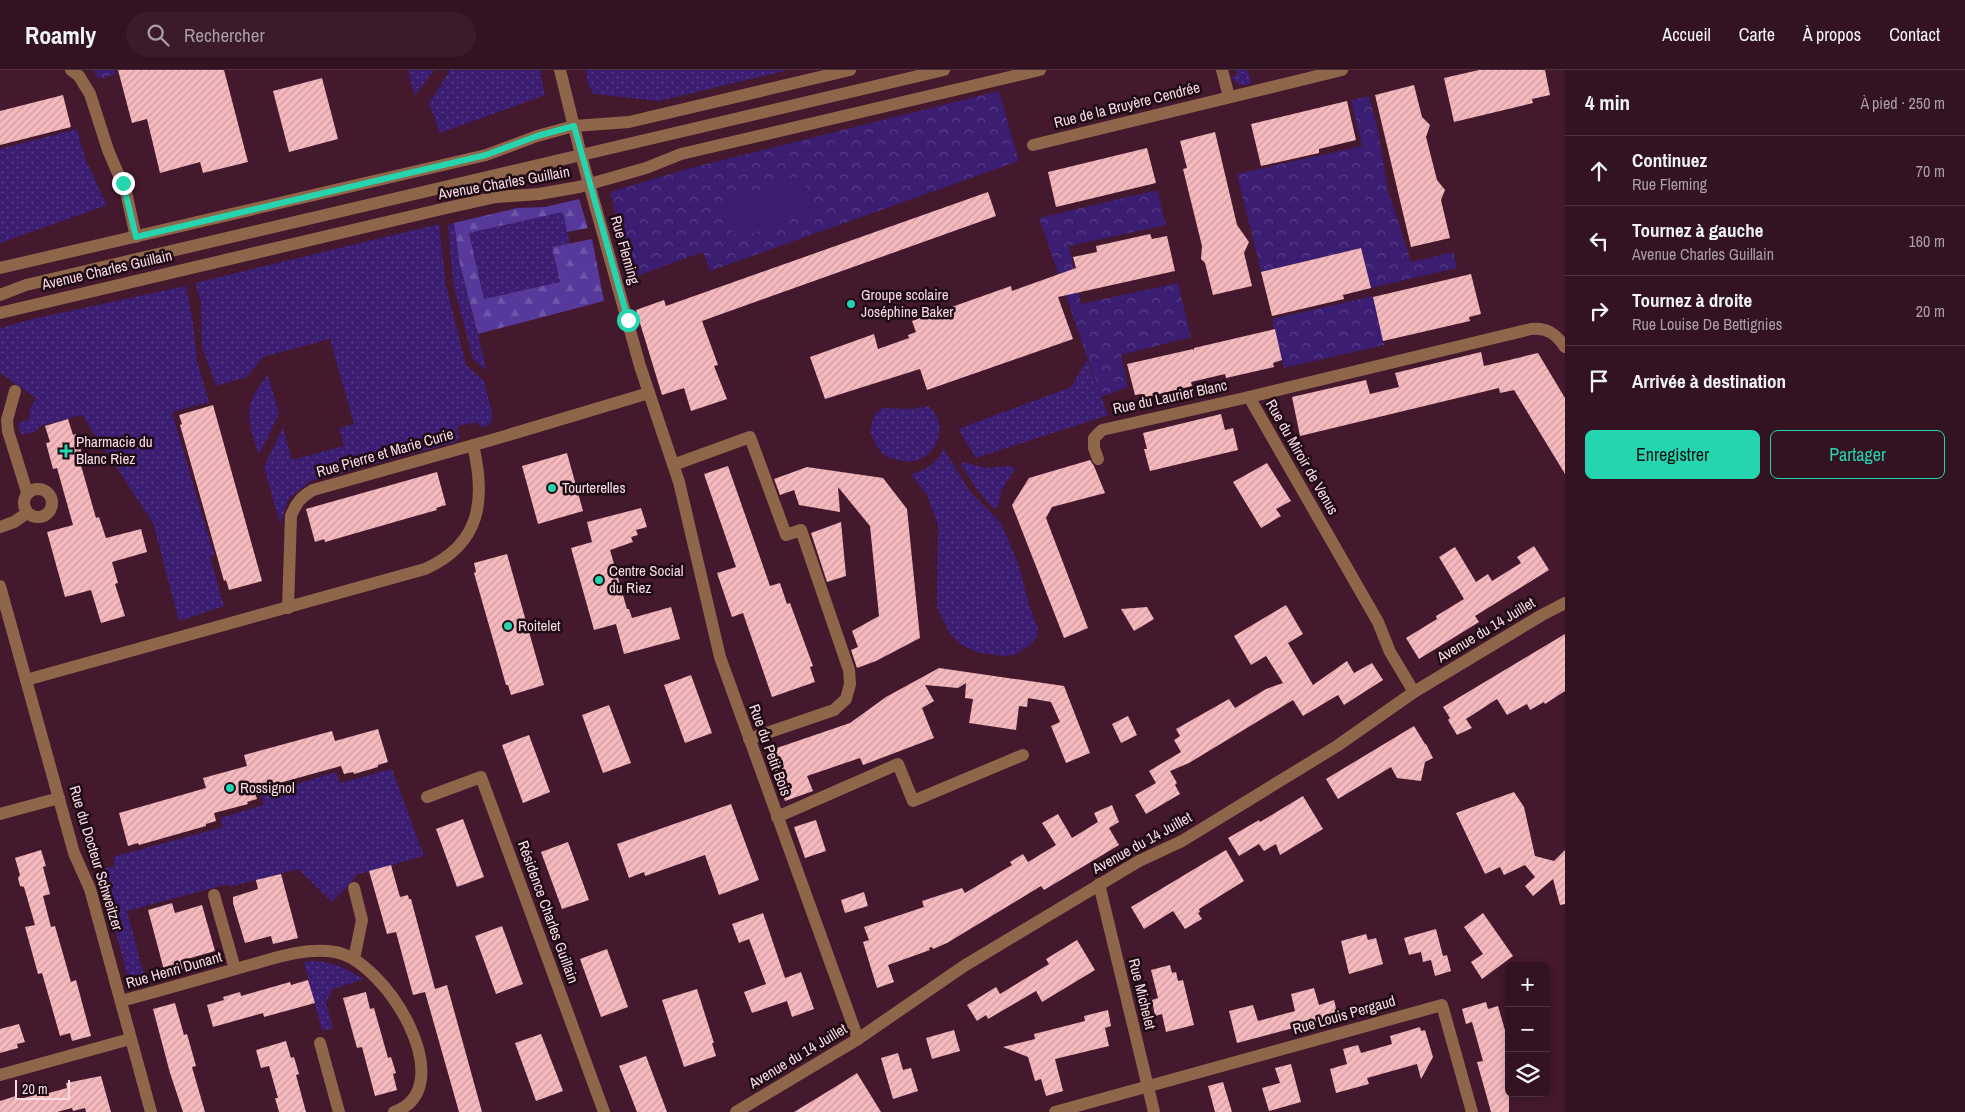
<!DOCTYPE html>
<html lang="fr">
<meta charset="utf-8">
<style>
:root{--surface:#331222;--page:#3b1b2a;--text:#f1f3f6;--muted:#a99ea5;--line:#4e3240;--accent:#24d5af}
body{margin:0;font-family:"Archivo Narrow",sans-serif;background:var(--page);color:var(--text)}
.controls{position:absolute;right:15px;bottom:15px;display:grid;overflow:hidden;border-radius:8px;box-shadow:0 2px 8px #0003}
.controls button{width:45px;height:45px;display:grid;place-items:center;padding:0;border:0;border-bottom:1px solid var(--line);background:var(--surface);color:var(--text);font:25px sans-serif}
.scale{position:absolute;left:15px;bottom:12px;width:55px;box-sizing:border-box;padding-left:5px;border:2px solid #f8dae5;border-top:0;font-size:14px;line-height:18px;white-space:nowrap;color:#f8dae5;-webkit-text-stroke:4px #1e0b14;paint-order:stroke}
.stop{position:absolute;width:15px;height:15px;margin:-11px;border:4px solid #24d5af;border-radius:50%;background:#fff}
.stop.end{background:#24d5af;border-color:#fff;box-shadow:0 1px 5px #0008}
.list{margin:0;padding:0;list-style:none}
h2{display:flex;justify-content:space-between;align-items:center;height:65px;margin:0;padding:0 20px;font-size:21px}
h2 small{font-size:16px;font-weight:400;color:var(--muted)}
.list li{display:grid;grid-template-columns:32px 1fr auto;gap:15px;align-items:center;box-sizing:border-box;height:70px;padding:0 20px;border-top:1px solid var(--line)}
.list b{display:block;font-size:19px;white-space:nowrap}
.list p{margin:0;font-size:16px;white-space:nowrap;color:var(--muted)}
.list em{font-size:16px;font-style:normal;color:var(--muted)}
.actions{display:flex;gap:10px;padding:15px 20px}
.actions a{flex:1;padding:11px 0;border:1px solid var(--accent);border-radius:8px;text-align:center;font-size:18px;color:var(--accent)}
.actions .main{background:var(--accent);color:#111}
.icon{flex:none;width:28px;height:28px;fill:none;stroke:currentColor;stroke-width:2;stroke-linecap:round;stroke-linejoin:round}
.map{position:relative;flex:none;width:1565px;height:1042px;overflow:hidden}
header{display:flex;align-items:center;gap:30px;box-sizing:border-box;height:70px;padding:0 25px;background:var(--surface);border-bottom:1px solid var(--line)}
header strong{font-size:24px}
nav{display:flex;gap:28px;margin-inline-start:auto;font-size:18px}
.search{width:350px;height:45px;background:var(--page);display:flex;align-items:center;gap:12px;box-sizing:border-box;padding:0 18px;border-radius:28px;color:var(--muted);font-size:19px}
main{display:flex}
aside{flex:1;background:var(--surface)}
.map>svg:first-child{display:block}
.grass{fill:url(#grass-dots)}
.forest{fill:url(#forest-firs)}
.park{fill:url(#park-crowns)}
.pitch{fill:#3b1d72}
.building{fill:url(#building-hatch)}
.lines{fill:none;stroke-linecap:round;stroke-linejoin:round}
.minor{stroke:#90664b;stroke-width:12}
.route{stroke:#24d5af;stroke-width:6}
.poi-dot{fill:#24d5af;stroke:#1e0b14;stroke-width:2}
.labels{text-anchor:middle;stroke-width:5;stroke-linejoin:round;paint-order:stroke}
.street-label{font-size:15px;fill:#f8dae5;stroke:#1e0b14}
.poi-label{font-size:15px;fill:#f8dae5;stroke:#1e0b14;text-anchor:start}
</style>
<header>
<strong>Roamly</strong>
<div class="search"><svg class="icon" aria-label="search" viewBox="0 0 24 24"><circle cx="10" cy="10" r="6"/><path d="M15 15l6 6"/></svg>Rechercher</div>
<nav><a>Accueil</a><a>Carte</a><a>À propos</a><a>Contact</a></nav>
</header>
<main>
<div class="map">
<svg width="1565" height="1042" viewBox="0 0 1565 1042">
<defs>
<pattern id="grass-dots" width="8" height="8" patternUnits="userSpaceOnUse" patternTransform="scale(1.25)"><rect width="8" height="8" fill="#3b1d72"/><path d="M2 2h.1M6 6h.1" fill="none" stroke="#583d86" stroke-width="1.8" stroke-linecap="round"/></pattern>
<pattern id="forest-firs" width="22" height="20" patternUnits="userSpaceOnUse" patternTransform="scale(1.25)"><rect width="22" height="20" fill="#56399a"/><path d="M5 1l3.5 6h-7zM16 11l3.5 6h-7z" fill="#6f55a8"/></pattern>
<pattern id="park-crowns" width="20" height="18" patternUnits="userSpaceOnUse" patternTransform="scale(1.25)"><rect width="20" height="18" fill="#3b1d72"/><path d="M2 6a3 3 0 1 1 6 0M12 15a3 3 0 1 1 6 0" fill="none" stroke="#583d86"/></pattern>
<pattern id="building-hatch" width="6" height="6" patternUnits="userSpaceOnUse" patternTransform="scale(1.25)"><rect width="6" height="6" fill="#f6b9be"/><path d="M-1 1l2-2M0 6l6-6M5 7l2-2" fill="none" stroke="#cb9ba0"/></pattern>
</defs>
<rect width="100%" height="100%" fill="#44182d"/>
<g class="grass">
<path d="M408,0h26l-19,26z"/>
<path d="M450,0h90l5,25 -105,38 -11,-30z"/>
<path d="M586,0h202l-128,31 -66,-7 -6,-9z"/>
<path d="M1236,0h15l-3,1 3,12c-8,5 -15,0 -20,-6l6,-2z"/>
<path d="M77,59l9,32 21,44 -107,38v-94z"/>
<path d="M563,142l7,31 -18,4 8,35 -76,17 -15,-66z"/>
<path d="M454,153l6,42 27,106 -14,-12 -20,-76 -5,-58z"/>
<path d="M439,154l7,61 20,80 18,16 8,32v8l-5,6h-5l-6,-5 -19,5 2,10 -3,5 -145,39 -22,17 -9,26 -16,-58 19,-38 9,32 52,-14 -5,-18 15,-4 -24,-85 -67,18 -16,20 -31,9 -14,-39 -1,-45 -6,-19z"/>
<path d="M186,216l7,37 4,37 12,42 -37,10 42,143 -4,2 14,49 -45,15 -26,-98 -71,-108 -42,11 -6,6 -13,3 -3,-12 11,-3 1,-12 6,-10 -36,-25v-45l37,-10z"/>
<path d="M1087,290l21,55 -132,43 -18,-29 113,-42z"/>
<path d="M268,304l11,40 -20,41c-12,-38 -17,-48 9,-81z"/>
<path d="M928,336c27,22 3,64 -30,54 -6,-1 -12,-3 -17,-8 -5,-6 -8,-14 -11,-20l4,-16 8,-8 31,1z"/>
<path d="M944,379l25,41 32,33 17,40 12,45 8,20 -1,9 -7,8 -15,10 -13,1 -25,-4 -16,-7 -11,-11 -13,-26 1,-83 -11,-30 -15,-19 1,-3c16,-4 23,-10 31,-24z"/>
<path d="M963,392l22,6 27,-2 3,3 -13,20 -4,18 -5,1 -15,-17 -17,-26z"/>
<path d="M392,699l32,87 -68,19 -6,9 -18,18 -34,-33 -69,18 -1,-3 -101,27 18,68 -11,4 -6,-5 -29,-108 16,-4 -2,-9 110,-30 -3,-9 44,-13 -3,-10 75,-23 4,11z"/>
<path d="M318,891l22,5 24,13 -31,10 -7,14 7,25 -11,3 -18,-69z"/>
</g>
<path class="forest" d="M579,129l9,29 -21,4 -4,-20 -94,21 15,66 76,-17 -8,-35 40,-8 12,62 -126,33 -18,-69 -6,-42 63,-15 28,-1z"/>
<g class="park">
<path d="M93,0h22l1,4 -17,5z"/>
<path d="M999,21l20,70 -309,110 -7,-19 -72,26 -21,-86 80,-24z"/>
<path d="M1369,26l9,35 10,59 23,72 42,-10 4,16 -86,20 -10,-40 -100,24 -24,-98 125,-28 -11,-46z"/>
<path d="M1157,120l9,35 -97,21 12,58 97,-21 13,54 -70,18 7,32 -27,10 -62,-179z"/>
<path d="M1373,226l11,49 -100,23 -12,-49z"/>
</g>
<path class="pitch" d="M797,107l7,3 9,26 -4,7 -67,24 -9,-4 -8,-25 4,-8z"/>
<g class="building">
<path d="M118,0h106l24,92 -45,11 -3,-11 -40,11 -13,-54 -15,4z"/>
<path d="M1479,0h66l5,25 -18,4 1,4 -79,19 -10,-44z"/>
<path d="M322,8l16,61 -49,13 -16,-61z"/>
<path d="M1414,15l8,32 8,8 -4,12 11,43 8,10 -4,10 9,38 -39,9 -36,-152z"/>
<path d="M63,25l8,32 -71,18v-34z"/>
<path d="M1347,31l9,39 -37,9v4l-58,13 -10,-42z"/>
<path d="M1215,62l22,93 12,17 -5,11 8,33 -39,9 -8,-32 -4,-4 1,-13 -19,-77 4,-1 -7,-27z"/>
<path d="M1147,78l9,35 -100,24 -8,-35z"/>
<path d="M988,122l8,24 -294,105 16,44 -4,1 13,33 -36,12 -7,-23 -22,7 -26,-85 28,-10 2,6z"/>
<path d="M1150,164l2,5 15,-3 8,35 -117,26 15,42 -146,51 -7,-21 -95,30 -15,-42 64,-23 4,15 31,-11 -1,-3 8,-3 -4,-11 99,-35 1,5 64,-23 -3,-11 24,-5 -1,-6z"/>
<path d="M1361,178l10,40 -28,7 1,4 -72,17 -11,-44z"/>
<path d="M1471,204l10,40 -12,3 1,4 -87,20 -10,-44z"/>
<path d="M1275,259l7,31 -9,3 1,4 -48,11 -1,-4 -34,8 1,4 -49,12 -1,-4 -7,1 -8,-31 66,-15 1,2v-3z"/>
<path d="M1481,282l3,14 54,-13 27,45v76l-51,-84 -14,3 -1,-5 -199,48 -8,-39 74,-17 4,14 29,-7 -4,-14z"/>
<path d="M213,335l49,176 -33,9 -3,-10 -2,1 -44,-156 2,-1 -3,-9z"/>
<path d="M1221,344l4,16 8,-2 5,22 -88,21 -6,-22h3l-4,-16z"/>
<path d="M68,349l5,16 3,-1 8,27 -4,1 16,56 3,-1 7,21 35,-9 6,23 -35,10 6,21 -3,1 10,32 -24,7 -10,-33 -26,7 -18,-65 26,-7 -16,-57 -4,1 -7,-26 4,-1 -5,-16z"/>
<path d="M567,383l16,58 -45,13 -16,-58z"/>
<path d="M1090,390l4,6 11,27 -53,14 -6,11 42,110 -24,10 -52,-133 17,-27z"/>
<path d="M1267,393l24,38 -15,8 5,7 -20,12 -28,-46z"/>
<path d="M728,396l42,120 10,-3 7,21 3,-1 23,63 -3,1 5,15 -43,15 -29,-84 -11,4 -15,-44 19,-6 -32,-93z"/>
<path d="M807,397l76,11 24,31 13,129 -44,23 -19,7 -6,-18 7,-3 -6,-16 27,-15 -9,-90 -32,-39 2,25 -41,-7 -5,-15 -14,5 -6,-16z"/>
<path d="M437,402l9,33 -10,3 1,2 -25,7 -87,25 -1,-3 -9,3 -9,-33z"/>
<path d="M641,438l6,19 -11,3 2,5 -7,2 2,5 -23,8 17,59h2l3,9 39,-11 9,32 -56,15 -8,-30 -22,6 -23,-82 21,-6 -5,-20z"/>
<path d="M841,452l5,54 -19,6 -16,-49z"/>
<path d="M1534,476l15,24 -74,46 4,6 -60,37 -13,-21 31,-19 -1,-3 28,-17 -25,-42 16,-10 21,35 12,-8 4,7 29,-18 -4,-6z"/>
<path d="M507,484l37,131 -33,10 -3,-10h-2l-32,-112 2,-1 -2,-9z"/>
<path d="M1286,535l17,29 -15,9 25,42 34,-24 7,12 18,-10 11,17 -39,25 -6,-10 -35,21 -10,-16 -104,63 -19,8 7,12 -2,2 5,9 -34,20 -11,-19 21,-12 -7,-12 32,-19 -7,-12 6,-4 -4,-7 53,-30 6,9 31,-19 17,-6 -17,-27 -15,9 -17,-29z"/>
<path d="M1147,537l7,12 -20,12 -13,-22z"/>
<path d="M1565,564v57l-20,13 -1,-2 -14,8 -3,-6 -20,11 -10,-16 -31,20 6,9 -15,7 -9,-15 2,-2 -7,-11z"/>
<path d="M939,598l125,18 26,67 -24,10 -15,-37 9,-4 -9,-20 -23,-4 -1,9 -8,-1 -3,24 -47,-7 4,-24 -8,-1 1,-15 -8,5 -33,-3 9,16 -12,7 12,30 -71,27 -3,-7 -53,18 6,15 -28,10 -17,-50 82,-28 36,-26z"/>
<path d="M691,605l21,58 -27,10 -21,-58z"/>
<path d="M609,635l22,58 -28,10 -21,-58z"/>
<path d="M1128,646l9,19 -16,8 -9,-19z"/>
<path d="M1414,656l11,18h1l7,14 -8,4 -4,19 -24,-3 -6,-11 -53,32 -12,-20z"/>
<path d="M378,659l10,33 -10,3v2l-24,7 -1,-2 -9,2 -3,-8 -87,24 3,9 -10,3 1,2 -34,9 2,8 -10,3v2l-67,19 -1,-2 -10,3 -9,-33 87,-25 -3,-10 44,-12 -3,-11 88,-24 3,10z"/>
<path d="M529,665l21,57 -27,11 -21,-58z"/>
<path d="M1514,722l10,15 11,49 19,5 11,-11v54l-5,1 -7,-26 -20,17 -8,-10 10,-9 -10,-12 -21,10 -4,-8 -15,7 -29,-61z"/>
<path d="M1303,726l20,33 -43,26 -4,-11 -12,7 -5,-7 -20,12 -11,-18 31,-18 1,2z"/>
<path d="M731,734l28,76 -40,15 -14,-40 -60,21 -1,-4 -15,6 -12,-34z"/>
<path d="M1112,735l7,17 -10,6 10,17 -75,45 -3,-4 -94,57 -14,6 -1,-2 -3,1 1,2 -42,15 6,17 -17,6 -14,-46 6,-2 -5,-13 60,-20 -2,-6 40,-13 3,5 47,-28 -2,-3 13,-8 5,8 28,-17 -14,-22 16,-9 14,24 26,-16 -4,-9z"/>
<path d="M463,749l21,58 -27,10 -21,-58z"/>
<path d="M816,750l10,31 -21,7 -11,-31z"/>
<path d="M568,772l21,58 -27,9 -21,-57z"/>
<path d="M41,780l5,16 -3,1 7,27 -7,2 8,31 4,-1 16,56 5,-2 15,56 -19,5 -2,-8 -10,3 -18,-63 -4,1 -13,-47 10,-2 -11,-38 -4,-1 -2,-8 2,-3 -5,-17z"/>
<path d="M1226,780l18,31 -45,28 1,3 -2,1 4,6 -17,10 -12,-18 -29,18 -13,-22z"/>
<path d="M391,795l9,32 8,-2 1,4h2l24,90 12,-4 35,127h-23l-34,-120 -12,3 -17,-63 -9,2 -18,-63z"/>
<path d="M281,804l17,64 -25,6 -2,-8 -26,7 -12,-40v-6l25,-8 -2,-9z"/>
<path d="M864,822l4,14 -23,7 -4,-13z"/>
<path d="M172,833l3,10 27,-8 13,46 -28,8 3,8 -25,7 -17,-64z"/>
<path d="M763,843l22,65 16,-6 13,37 -22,8 -5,-16 -35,12 -8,-21 22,-8 -17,-45 -10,4 -7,-19z"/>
<path d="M1483,843l30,43 -31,23 -11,-17 12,-8 -19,-27z"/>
<path d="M502,856l21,58 -27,10 -21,-58z"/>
<path d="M1436,859l7,27 4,-1 4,16 -16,5 -4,-16 -8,2 -2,-10 -12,3 -5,-17z"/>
<path d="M1366,864l2,6 8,-2 7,26 -34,10 -8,-33z"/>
<path d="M1077,870l18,30 -53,32 -6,-11 -48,28 -2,-4 -9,6 -10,-16 29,-18 4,7 49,-30 -3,-5z"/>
<path d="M607,879l21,58 -27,10 -21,-58z"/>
<path d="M1170,895l2,8 4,-1 2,9 5,-1 11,45 -28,7 -4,-18 -7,2 -3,-16 6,-2 -7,-28z"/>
<path d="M308,910l7,23 -51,14 -1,-4 -50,14 -6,-22 17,-5 -1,-3 17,-5 1,4 49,-14 1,3z"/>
<path d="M1314,918l5,17 15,-5 4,16 -101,27 -8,-32 24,-6 5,16 37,-10 -4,-17z"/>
<path d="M697,919l17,54h-2l4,13 -32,11 -22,-67z"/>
<path d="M366,922l4,17 4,-1 14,50 3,-1 5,16 -3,1 4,16 -22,6 -13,-49 -5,1 -14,-50z"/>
<path d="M1486,932l2,7 10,-3 11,38v68h-18l-14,-50 6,-1 -11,-39 -6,2 -4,-15z"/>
<path d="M175,933l9,32 3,-1 9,32 -4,1 13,45h-22l-13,-39 -17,-64z"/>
<path d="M1108,940l3,16 -6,2 4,18 -54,13 8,32 -17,5 -5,-17 -6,2 -7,-24 -25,-10 32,-8 -1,-5 51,-13 -1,-5z"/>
<path d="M19,954l6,18 -8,2 1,4 -18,5v-24z"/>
<path d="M1420,957l1,4 4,-1 8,27 -12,22 -4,-15 -50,14 2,6 -33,9 -6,-24 17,-5 -4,-15 15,-4 3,8 31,-9 -2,-8z"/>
<path d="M954,960l6,21 -28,8 -6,-21z"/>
<path d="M541,964l22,57 -27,10 -21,-58z"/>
<path d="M286,971l5,17 3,-1 5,17 -3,1 10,37h-27l-4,-14h3l-9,-32 -8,2 -5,-18z"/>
<path d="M898,983l5,17 8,-2 7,23 -25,8 -12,-41z"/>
<path d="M646,986l21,56h-30l-18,-46z"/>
<path d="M1291,994l10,38 -32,9 -7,-23 18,-5 -5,-15z"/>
<path d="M857,1003l24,39h-87l46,-28z"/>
<path d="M101,1006l10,36h-25l-1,-4 -12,3 -1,-3 -15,4h-57v-11l16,-5 1,4 21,-6v2l29,-8 -1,-5z"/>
<path d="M1223,1012l9,30h-17l-7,-26z"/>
</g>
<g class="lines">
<g class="minor">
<path d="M71,0l8,6 11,18 18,56 18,42 10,45"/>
<path d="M560,0l21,85 59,211 39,116 41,175 138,382"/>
<path d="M1222,0l7,27"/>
<path d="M1033,75l309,-75"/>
<path d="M0,198l486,-113 51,-19 37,-10 55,-4 221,-52"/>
<path d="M0,225l26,-10 918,-215"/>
<path d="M0,243l442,-104 54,-12 43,-3 40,-7 67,-19 35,-14 359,-84"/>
<path d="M15,321l-8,29 1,11 19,61"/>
<path d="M1098,389l-4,-11v-10l8,-8 147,-33"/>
<path d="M673,395l77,-28 36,98 15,-5 48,140 1,14 -4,15 -12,11 -85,29"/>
<circle cx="38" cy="433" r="14"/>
<path d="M0,457l14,-5 13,-9"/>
<path d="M0,516l74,267 16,36 61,223"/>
<path d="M288,538l3,-92c5,-13 10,-19 22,-26l182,-51 154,-46"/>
<path d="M26,610l399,-111c56,-25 61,-69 48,-124"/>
<path d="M1414,622l-24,-40 -12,-30 -129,-225 282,-68c16,-2 25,5 34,18"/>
<path d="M427,727l54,-20 123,335"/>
<path d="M0,744l59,-16"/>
<path d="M777,747l121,-53 15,37 110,-46"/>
<path d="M1099,814l55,228"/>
<path d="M214,825l21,74"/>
<path d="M354,889l8,-39 -8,-32"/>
<path d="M121,931c42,-11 83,-23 125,-35 29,-8 59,-19 89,-14 51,8 128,136 59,160"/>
<path d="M320,973l19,69"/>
<path d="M0,1005l130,-36"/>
<path d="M736,1042l122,-73 106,-73 175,-105 43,-20 155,-95 77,-54 128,-77 23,-12"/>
<path d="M1055,1042l387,-107 30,107"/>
</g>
</g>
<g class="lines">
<path class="route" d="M123,113l13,54 350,-82 51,-19 37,-10 54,194"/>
</g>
<g class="poi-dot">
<circle cx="851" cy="234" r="5"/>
<path d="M63.5 373.5h5v5h5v5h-5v5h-5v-5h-5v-5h5z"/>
<circle cx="552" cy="418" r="5"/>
<circle cx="599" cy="510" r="5"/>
<circle cx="508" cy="556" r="5"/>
<circle cx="230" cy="718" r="5"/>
</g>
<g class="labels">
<g class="street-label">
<text transform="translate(1127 35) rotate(-14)" y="5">Rue de la Bruyère Cendrée</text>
<text transform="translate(504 113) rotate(-10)" y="5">Avenue Charles Guillain</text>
<text transform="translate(625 180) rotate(74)" y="5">Rue Fleming</text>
<text transform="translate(107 200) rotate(-13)" y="5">Avenue Charles Guillain</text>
<text transform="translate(1170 327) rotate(-12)" y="5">Rue du Laurier Blanc</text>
<text transform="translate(385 383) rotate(-16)" y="5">Rue Pierre et Marie Curie</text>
<text transform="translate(1302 387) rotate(60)" y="5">Rue du Miroir de Venus</text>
<text transform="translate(1486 560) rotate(-31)" y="5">Avenue du 14 Juillet</text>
<text transform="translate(770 680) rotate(70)" y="5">Rue du Petit Bois</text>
<text transform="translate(1142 773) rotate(-29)" y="5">Avenue du 14 Juillet</text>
<text transform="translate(96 788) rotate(73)" y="5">Rue du Docteur Schweitzer</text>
<text transform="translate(548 842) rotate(70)" y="5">Résidence Charles Guillain</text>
<text transform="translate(174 900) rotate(-16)" y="5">Rue Henri Dunant</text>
<text transform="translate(1142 924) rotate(76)" y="5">Rue Michelet</text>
<text transform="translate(1344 945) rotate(-16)" y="5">Rue Louis Pergaud</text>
<text transform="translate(798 986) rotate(-31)" y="5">Avenue du 14 Juillet</text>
</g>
<g class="poi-label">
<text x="861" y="230">Groupe scolaire<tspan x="861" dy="17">Joséphine Baker</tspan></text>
<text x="76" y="377">Pharmacie du<tspan x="76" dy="17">Blanc Riez</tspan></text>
<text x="562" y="423">Tourterelles</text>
<text x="609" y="506">Centre Social<tspan x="609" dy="17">du Riez</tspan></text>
<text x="518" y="561">Roitelet</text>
<text x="240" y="723">Rossignol</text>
</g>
</g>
</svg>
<div class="controls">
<button>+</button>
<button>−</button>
<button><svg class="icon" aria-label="layers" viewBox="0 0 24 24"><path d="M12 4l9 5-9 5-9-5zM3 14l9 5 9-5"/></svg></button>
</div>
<div class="scale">20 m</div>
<div class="stop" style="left:628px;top:250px"></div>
<div class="stop end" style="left:123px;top:113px"></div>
</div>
<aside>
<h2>4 min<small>À pied · 250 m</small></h2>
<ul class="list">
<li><svg class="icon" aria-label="ahead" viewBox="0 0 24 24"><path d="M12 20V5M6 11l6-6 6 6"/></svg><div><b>Continuez</b><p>Rue Fleming</p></div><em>70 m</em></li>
<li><svg class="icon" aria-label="left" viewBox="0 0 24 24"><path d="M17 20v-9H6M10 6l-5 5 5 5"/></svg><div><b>Tournez à gauche</b><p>Avenue Charles Guillain</p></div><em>160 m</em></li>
<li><svg class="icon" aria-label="right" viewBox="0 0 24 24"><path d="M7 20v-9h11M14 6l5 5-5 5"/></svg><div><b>Tournez à droite</b><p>Rue Louise De Bettignies</p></div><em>20 m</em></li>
<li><svg class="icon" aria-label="arrive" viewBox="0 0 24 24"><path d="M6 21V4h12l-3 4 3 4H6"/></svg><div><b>Arrivée à destination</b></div></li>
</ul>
<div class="actions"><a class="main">Enregistrer</a><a>Partager</a></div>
</aside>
</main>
